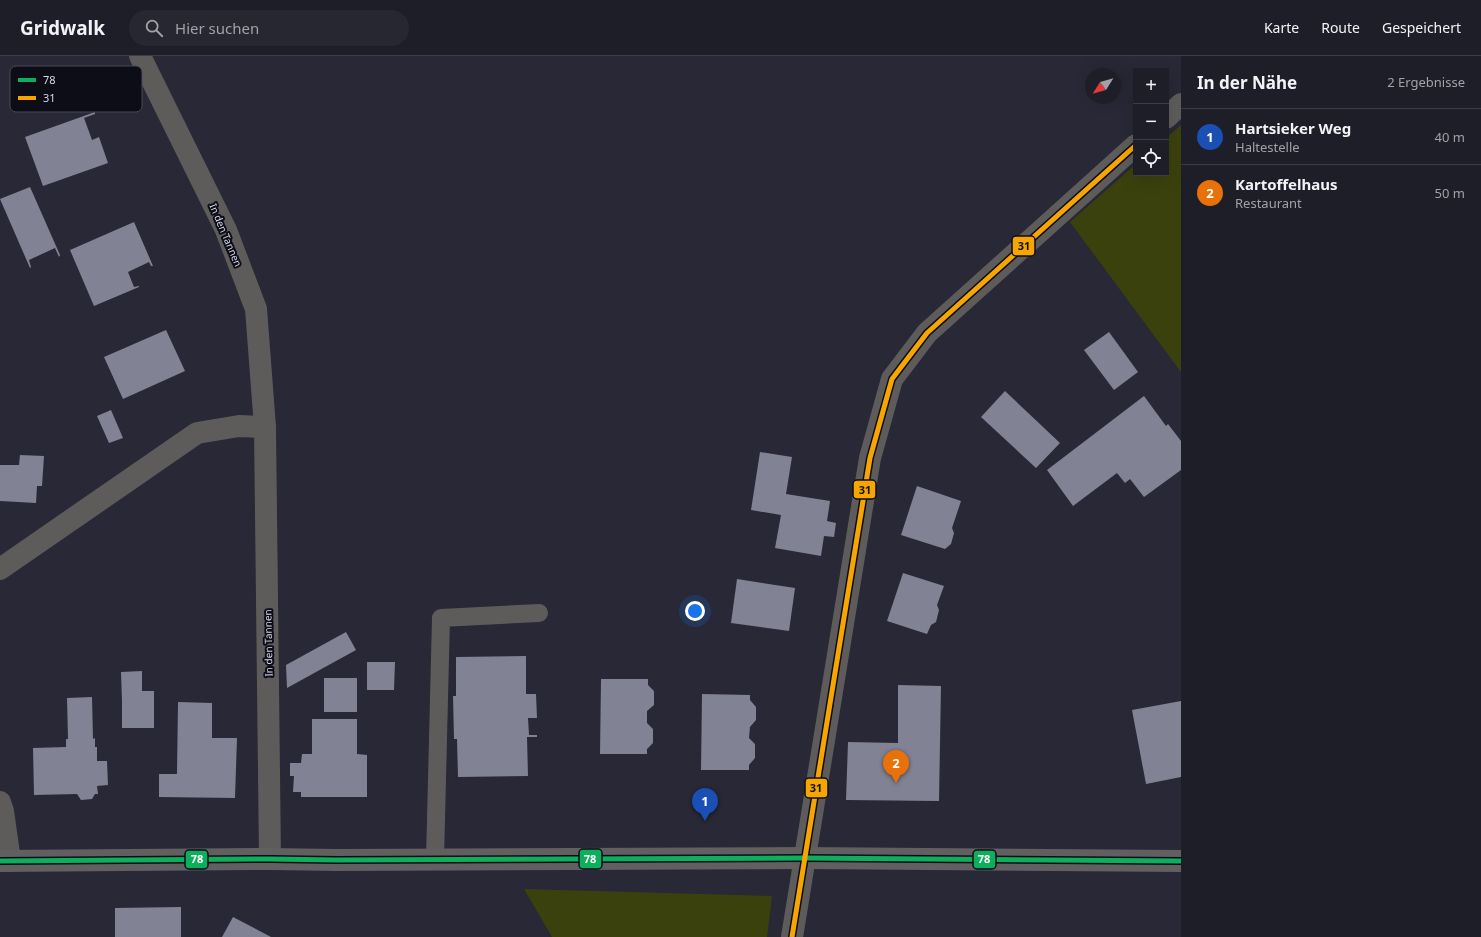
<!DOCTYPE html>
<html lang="de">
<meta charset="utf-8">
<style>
:root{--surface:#1e1e28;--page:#262730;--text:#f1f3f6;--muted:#a1a2a8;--line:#3c3c45;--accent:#db2777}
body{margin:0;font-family:"Noto Sans",sans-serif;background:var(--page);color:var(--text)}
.controls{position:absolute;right:12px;top:12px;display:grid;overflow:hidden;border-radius:0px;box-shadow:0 4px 16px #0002}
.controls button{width:36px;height:36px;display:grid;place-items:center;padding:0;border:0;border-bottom:1px solid var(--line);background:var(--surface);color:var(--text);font:20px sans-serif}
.compass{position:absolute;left:1085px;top:12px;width:36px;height:36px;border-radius:50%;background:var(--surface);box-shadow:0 4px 16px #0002;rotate:233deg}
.you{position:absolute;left:695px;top:555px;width:14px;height:14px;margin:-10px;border:3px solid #fff;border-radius:50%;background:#1a73e8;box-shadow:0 0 0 6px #1a73e833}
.badge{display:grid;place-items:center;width:26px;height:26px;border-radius:50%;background:var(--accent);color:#fff;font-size:13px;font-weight:700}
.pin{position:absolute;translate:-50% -33px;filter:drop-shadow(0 1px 2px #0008)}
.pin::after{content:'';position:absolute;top:21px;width:14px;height:12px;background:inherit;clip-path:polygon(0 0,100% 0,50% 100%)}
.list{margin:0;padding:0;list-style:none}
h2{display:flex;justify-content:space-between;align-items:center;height:52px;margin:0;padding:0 16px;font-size:17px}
h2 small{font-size:13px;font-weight:400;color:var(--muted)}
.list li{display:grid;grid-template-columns:26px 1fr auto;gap:12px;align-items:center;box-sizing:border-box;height:56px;padding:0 16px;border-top:1px solid var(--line)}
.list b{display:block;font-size:15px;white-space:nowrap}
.list p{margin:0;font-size:13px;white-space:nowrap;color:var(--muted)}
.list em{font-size:13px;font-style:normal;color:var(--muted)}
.icon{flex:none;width:22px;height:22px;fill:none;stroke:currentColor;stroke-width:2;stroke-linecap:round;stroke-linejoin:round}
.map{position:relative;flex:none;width:1181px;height:881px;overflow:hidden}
header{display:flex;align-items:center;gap:24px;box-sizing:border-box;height:56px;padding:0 20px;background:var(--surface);border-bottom:1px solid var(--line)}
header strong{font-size:19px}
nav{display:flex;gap:22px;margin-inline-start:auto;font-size:14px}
.search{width:280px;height:36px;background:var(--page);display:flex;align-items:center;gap:10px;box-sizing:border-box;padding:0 14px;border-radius:22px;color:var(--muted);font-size:15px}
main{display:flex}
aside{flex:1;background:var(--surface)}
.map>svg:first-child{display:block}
.green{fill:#3b410d}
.building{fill:#828295}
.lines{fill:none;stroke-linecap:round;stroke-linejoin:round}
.service{stroke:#5e5c5b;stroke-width:18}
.minor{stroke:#5e5c5b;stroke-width:22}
.secondary{stroke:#615f5f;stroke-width:22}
.bus-1-casing{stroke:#0d0d18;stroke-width:8}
.bus-2-casing{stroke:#0d0d18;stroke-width:8}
.bus-1{stroke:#0daf5c;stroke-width:5}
.bus-2{stroke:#f7a600;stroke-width:5}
.labels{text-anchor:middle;stroke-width:4;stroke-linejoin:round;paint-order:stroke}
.street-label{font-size:10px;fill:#d7d8e9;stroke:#0d0d18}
.key{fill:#0d0d18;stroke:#4a4a57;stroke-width:1}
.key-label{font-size:11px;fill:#d7d8e9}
.line-badge{stroke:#0d0d18;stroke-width:1.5}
.badge-label{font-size:11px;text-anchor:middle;font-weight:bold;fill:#fff}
.pale-badge-label{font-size:11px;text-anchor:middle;font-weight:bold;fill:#111}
</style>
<header>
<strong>Gridwalk</strong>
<div class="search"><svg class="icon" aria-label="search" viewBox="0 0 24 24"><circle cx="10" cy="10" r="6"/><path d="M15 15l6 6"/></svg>Hier suchen</div>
<nav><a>Karte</a><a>Route</a><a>Gespeichert</a></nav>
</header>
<main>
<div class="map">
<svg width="1181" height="881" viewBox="0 0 1181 881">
<rect width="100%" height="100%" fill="#282836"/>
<g class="green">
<path d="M1181,69v247l-111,-150 66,-58v9h30v-35z"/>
<path d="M524,833l248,7 -5,41h-215z"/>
</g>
<g class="building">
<path d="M95,56v2l-11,4 8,22 7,-3 9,26 -65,23 -18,-49z"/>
<path d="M30,131l30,68 -1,2 -4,-9 -26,12 2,7 -1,1 -30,-69z"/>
<path d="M134,166l19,44h-2l-2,-4 -21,10 6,15 5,-1v1l-45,19 -24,-56z"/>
<path d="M166,274l19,41 -62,28 -19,-42z"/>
<path d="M1109,276l29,40 -24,18 -30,-40z"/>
<path d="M1005,335l55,52 -24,25 -55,-51z"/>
<path d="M1144,340l22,30 2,-2 13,17v29l-37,27 -14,-18 -5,4 -8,-10 -44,33 -26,-36z"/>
<path d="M111,354l12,28 -14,5 -12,-27z"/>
<path d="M760,396l32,5 -6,37 44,7 -3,20 9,2 -2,14 -10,-1 -3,20 -46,-8 6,-33 -30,-5z"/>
<path d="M20,399l24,1 -2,30h-5l-1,17 -36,-2v-36h19z"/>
<path d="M917,430l44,15 -9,27 2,5 -3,11 -6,5 -44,-14z"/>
<path d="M903,517l41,13 -7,19 2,5 -3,12 -5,3 -4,9 -40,-13z"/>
<path d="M737,523l58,9 -6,43 -58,-8z"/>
<path d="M346,576l10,18 -69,38 -1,-23z"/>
<path d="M526,600v38h10l1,24h-9l1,17h8v2h-10l1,39 -70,1 -1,-38h-3l-1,-43h3v-39z"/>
<path d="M367,606h28l-1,28h-27z"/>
<path d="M142,615v20h12v37h-32v-26l-1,-30z"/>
<rect x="324" y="622" width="33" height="34"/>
<path d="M601,623h47v6l6,6v14l-7,6v12l6,6v14l-6,6v5h-47z"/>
<path d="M898,629l43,1 -2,115 -93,-1 2,-58 50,1z"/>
<path d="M702,638l48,1v5l6,7v13l-6,7 -1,11 6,6v14l-6,7v5h-48z"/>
<path d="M92,641l1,42 2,-1v9h2v14h10l1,24 -11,1 1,8h-3l-3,5 -11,1 -4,-6 -43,1 -1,-47 33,-1v-8h2l-1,-41z"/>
<path d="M1181,645v76l-35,7 -14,-74z"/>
<path d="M178,646l34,1v35h25l-2,60 -76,-1v-23h18z"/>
<path d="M312,663h45v35l10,1v42h-66v-5h-8l1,-16h-4v-13h11l1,-9h10z"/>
<path d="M181,851v30h-66v-29z"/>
<path d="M233,861l38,20h-49z"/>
</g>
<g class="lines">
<path class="service" d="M435,803l6,-241 98,-5"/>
<g class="minor">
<path d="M140,0l86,174 30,79 9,118 5,432"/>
<path d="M1166,62l15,-14"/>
<path d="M0,513l197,-136 42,-7 26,1"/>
<path d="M0,746l3,9 7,50"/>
<path d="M792,881l78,-479 22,-79 35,-46 209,-188"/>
</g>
<path class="secondary" d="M0,805l270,-2 67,1 468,-2 376,3"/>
<g class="bus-1-casing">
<path id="bus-1" d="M0,805l270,-2 67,1 468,-2 376,3"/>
</g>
<g class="bus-2-casing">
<path id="bus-2" d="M792,881l78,-479 22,-79 35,-46 209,-188"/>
</g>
<use href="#bus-1" class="bus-1"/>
<use href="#bus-2" class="bus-2"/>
</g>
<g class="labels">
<g class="street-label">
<text transform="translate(226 179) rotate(67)" y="4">In den Tannen</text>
<text transform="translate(268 587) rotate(-91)" y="4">In den Tannen</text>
</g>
</g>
<rect x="10" y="10" width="132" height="46" rx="6" class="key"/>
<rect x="18" y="22" width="18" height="4" fill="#0daf5c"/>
<rect x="18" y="40" width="18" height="4" fill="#f7a600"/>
<g class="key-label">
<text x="43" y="28">78</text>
<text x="43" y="46">31</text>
</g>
<g class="line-badge">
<rect x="1012" y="180" width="23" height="20" rx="4" fill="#f7a600"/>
<rect x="853" y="424" width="23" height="19" rx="4" fill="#f7a600"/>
<rect x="805" y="722" width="23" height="20" rx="4" fill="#f7a600"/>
<rect x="579" y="793" width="23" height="20" rx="4" fill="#0daf5c"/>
<rect x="973" y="794" width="23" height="19" rx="4" fill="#0daf5c"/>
<rect x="185" y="794" width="23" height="19" rx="4" fill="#0daf5c"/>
</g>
<g class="badge-label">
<text x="590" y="807">78</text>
<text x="984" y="807">78</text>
<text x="197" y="807">78</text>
</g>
<g class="pale-badge-label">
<text x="1024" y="194">31</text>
<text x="865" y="438">31</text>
<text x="816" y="736">31</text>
</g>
</svg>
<div class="controls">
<button>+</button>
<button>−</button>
<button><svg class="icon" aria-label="locate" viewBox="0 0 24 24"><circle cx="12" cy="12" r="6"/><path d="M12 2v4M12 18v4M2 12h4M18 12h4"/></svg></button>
</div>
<svg class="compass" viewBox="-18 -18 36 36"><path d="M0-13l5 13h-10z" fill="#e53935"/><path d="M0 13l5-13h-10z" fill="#a1a2a8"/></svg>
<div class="you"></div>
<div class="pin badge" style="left:705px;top:765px;background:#1a4fb4">1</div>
<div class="pin badge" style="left:896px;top:727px;background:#e8710a">2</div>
</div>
<aside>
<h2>In der Nähe<small>2 Ergebnisse</small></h2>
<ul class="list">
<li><span class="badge" style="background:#1a4fb4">1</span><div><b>Hartsieker Weg</b><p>Haltestelle</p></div><em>40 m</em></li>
<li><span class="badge" style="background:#e8710a">2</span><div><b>Kartoffelhaus</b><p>Restaurant</p></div><em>50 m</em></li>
</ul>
</aside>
</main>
